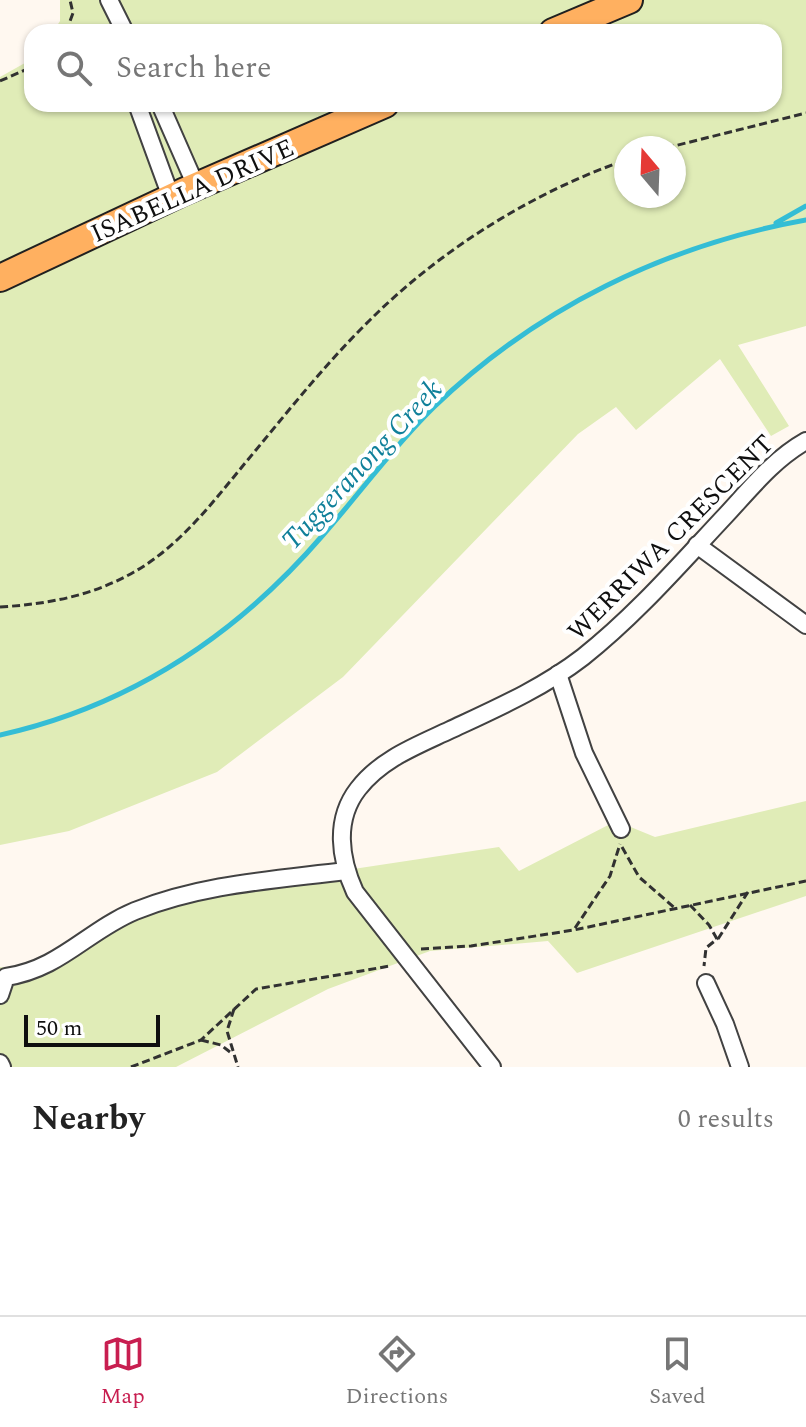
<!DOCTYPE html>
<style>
:root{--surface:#fff;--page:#f6f6f6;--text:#222;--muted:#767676;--line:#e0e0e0;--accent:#c81e50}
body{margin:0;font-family:Spectral,serif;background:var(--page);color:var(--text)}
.compass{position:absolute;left:614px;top:136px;width:72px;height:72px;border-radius:50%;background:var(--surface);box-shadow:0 2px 6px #0004;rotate:341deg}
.scale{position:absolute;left:24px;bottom:20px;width:136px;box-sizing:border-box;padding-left:8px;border:4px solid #0f0f0f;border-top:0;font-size:22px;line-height:28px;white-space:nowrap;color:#0f0f0f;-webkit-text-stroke:6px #fff;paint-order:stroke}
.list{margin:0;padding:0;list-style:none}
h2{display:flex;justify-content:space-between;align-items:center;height:104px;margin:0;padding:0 32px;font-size:34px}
h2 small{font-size:26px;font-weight:400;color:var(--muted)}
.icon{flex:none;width:44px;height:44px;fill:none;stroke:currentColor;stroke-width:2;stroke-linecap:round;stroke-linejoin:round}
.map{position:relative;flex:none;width:806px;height:1067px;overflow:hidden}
.search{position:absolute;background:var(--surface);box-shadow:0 2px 6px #0004;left:24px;right:24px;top:24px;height:88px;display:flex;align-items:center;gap:20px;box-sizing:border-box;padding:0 28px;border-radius:24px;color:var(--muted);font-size:30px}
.sheet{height:248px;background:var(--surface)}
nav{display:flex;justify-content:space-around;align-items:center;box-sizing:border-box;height:112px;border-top:2px solid var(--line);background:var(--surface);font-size:22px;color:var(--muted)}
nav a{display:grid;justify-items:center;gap:4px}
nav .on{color:var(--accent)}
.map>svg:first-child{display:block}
.green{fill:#e0ecb7;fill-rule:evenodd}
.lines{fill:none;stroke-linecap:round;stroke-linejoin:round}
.stream{stroke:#34bdd5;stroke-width:5}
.street-casing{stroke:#424242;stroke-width:20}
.primary-casing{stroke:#202020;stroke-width:30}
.path{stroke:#313131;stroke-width:3;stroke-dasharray:8 4;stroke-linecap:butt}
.street{stroke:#fff;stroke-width:16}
.primary{stroke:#ffb060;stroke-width:26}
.labels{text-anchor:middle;stroke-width:8;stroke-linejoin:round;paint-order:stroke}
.street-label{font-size:26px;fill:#0f0f0f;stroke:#fff}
.water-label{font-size:28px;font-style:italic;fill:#10809a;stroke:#fff}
</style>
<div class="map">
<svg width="806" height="1067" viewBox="0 0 806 1067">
<rect width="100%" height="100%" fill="#fff8f0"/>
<g class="green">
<path d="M60,0h746v326l-68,19 51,81 -18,10 -51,-77 -84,71 -20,-23 -38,27 -235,243 -126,95 -148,59 -69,14v-768l32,-18v45h742v-72h-721l7,-11zM626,148h48v48h-48z"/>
<path d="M806,801v95l-229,77 -29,-32 -118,10 -102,38 -152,78h-176v-100l38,3 84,-52 65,-24 312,-47 20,24 97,-50 39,16z"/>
</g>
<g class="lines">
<g class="stream">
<path d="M776,223l30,-17"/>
<path d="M0,735c130,-29 236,-99 323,-200 37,-42 70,-88 111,-128 103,-99 232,-162 372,-187"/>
</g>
<g class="street-casing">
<g id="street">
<path d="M109,0l16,32"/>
<path d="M137,104l34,93"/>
<path d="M160,104l36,82"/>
<path d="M697,545l109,80"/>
<path d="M558,674l26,79 37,76"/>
<path d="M706,983l19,41 15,43"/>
<path d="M0,995l6,-18c54,-8 81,-46 129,-66 67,-27 139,-31 210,-40"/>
<path d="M0,1063l2,4"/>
<path d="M492,1067l-137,-175c-15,-33 -21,-72 3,-103 23,-30 58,-43 92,-59 45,-21 93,-42 133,-73 53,-42 97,-93 143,-142 25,-27 48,-56 80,-74"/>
</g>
</g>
<g class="primary-casing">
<g id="primary">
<path d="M553,32l76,-32"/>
<path d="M0,278l183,-86 202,-88"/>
</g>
</g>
<g class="path">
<path d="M66,32l7,-19 -3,-13"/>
<path d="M0,81l32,-14"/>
<path d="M666,148l140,-35"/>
<path d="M0,607c48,-3 92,-11 134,-35 46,-26 79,-70 112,-110 40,-48 79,-98 124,-142 70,-70 163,-128 256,-160"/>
<path d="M622,847l17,30 37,32"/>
<path d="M690,905l19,20 8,14 -11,9 -2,18"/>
<path d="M575,928l35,-52 10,-32"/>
<path d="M718,939l30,-47"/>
<path d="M421,949l50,-3 103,-16 232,-49"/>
<path d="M234,1009l-7,22 11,36"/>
<path d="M201,1040l20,5 9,7"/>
<path d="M131,1067l70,-27 55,-51 134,-23"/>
</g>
<use href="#street" class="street"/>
<use href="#primary" class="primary"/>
</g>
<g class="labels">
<g class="street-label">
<text transform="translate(192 190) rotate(-24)" y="9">ISABELLA DRIVE</text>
<text transform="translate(670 537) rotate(-45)" y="9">WERRIWA CRESCENT</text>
</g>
<g class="water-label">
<text transform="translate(361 464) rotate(-47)" y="10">Tuggeranong Creek</text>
</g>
</g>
</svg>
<svg class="compass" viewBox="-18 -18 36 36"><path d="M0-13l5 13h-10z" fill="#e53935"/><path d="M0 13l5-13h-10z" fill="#767676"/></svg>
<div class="scale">50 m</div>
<div class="search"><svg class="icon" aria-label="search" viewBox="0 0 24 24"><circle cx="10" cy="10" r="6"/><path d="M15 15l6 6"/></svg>Search here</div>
</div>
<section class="sheet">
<h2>Nearby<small>0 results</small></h2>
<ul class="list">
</ul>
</section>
<nav>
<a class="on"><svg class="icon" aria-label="map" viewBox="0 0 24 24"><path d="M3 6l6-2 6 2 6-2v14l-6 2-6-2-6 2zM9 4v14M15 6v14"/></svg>Map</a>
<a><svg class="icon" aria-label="directions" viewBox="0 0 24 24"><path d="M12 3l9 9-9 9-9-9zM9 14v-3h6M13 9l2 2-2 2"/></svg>Directions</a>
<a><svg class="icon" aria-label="saved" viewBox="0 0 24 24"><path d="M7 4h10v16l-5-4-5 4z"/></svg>Saved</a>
</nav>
